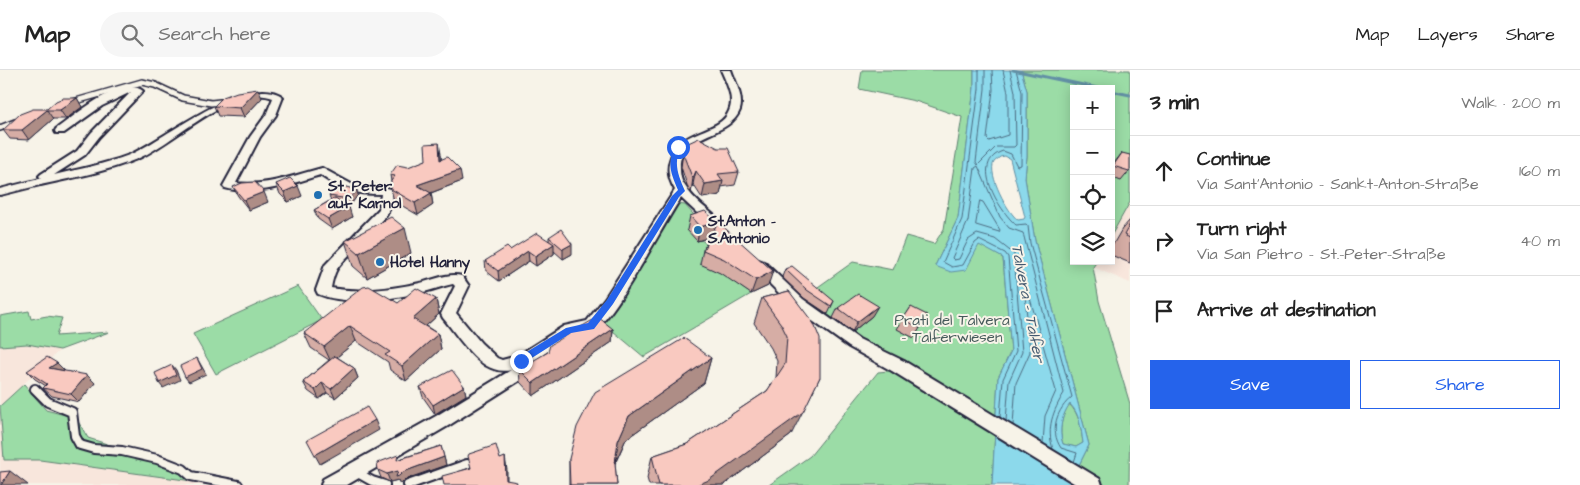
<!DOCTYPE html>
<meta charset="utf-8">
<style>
:root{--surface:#fff;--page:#f6f6f6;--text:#222;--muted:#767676;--line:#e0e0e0;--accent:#2563eb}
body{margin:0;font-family:"Architects Daughter",sans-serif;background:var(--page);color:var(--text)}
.controls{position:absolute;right:15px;top:15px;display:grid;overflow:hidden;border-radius:0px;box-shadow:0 2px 12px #0003}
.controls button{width:45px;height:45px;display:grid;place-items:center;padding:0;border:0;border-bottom:1px solid var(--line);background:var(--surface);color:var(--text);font:25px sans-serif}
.stop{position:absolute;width:15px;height:15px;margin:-11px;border:4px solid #2563eb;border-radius:50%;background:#fff}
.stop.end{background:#2563eb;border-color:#fff;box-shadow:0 1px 5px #0008}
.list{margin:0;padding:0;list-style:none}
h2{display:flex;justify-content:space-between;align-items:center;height:65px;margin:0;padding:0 20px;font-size:21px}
h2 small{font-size:16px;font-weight:400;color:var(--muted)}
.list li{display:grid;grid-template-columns:32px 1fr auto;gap:15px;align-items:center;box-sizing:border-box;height:70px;padding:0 20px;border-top:1px solid var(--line)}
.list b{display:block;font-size:19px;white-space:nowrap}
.list p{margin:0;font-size:16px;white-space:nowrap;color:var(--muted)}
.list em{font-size:16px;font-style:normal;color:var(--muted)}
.actions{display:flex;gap:10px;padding:15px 20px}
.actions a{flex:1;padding:11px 0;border:1px solid var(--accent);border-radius:0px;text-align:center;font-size:18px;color:var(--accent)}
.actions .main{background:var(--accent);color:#fff}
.icon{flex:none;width:28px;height:28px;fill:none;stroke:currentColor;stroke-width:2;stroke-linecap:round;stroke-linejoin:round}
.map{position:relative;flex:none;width:1130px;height:415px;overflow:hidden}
header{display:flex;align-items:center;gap:30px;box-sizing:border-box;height:70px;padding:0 25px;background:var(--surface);border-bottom:1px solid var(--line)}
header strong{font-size:24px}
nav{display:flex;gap:28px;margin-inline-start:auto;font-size:18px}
.search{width:350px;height:45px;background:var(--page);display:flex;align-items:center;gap:12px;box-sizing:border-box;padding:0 18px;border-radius:28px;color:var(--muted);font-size:19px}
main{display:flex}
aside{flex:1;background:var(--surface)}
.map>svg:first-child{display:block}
.built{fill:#f8e6dc}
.green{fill:#9bdca6;stroke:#5e7f70}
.water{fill:#8cd9eb;stroke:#6290a5;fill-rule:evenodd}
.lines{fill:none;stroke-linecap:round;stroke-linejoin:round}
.shore{stroke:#4c6b81;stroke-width:1}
.stream{stroke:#6290a5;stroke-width:3}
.lane-far2-casing{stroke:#22223b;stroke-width:8}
.lane-far1-casing{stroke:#22223b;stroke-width:10}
.lane-casing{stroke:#22223b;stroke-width:12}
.street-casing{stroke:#22223b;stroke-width:4}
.lane-far2{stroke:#f7f3e8;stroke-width:5}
.lane-far1{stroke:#f7f3e8;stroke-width:6}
.lane{stroke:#f7f3e8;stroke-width:8}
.street{fill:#f7f3e8;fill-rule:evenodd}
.wall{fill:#d6ada5;stroke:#22223b}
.shaded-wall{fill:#ae8d86;stroke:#22223b}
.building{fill:#f9c9c0;stroke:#22223b}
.route{fill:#2563eb}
.poi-dot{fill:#1f6fb2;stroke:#f7f3e8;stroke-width:2}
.labels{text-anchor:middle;stroke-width:4;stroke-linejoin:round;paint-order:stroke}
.poi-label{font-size:15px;font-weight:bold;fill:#22223b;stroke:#f7f3e8;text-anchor:start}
.park-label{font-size:15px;fill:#465a5b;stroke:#f7f3e8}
.water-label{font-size:16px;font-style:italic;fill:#425970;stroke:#f7f3e8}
</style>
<header>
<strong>Map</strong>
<div class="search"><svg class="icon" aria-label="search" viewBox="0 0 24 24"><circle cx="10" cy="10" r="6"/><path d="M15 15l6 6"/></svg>Search here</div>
<nav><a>Map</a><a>Layers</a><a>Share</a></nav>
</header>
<main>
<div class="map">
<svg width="1130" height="415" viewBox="0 0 1130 415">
<rect width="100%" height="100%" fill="#f7f3e8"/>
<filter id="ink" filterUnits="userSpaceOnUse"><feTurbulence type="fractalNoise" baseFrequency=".02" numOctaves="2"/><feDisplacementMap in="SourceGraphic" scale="10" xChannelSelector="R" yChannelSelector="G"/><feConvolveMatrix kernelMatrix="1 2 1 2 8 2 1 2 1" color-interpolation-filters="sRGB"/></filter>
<g filter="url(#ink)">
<g class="built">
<path d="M1130,132v81l-37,-16 4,-6h14v-25z"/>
<path d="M27,274l33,6 -60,56v-60z"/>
<path d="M0,343l5,47h35l181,25h-221z"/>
</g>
<g class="green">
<path d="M862,0h112v18l-16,130 -23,48 44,-22 24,14 8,93 -13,27 -6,107h-223l41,-29 68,-84 11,-1 8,-9 -45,-26 -51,-37 52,-37 40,8 13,-34 28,8 10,-15 18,-112 -47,-16 -56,-12z"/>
<path d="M1021,0h109v132l-19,34v-147h-37v172h23l-4,6 6,34 31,103 -1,81h-60l20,-40 -54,-204 -10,-63 2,-22v-65z"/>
<path d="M677,134l8,1 17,19 -5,17 4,-1 11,7 25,37 14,10 -107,63 -43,-36z"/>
<path d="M298,216l24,34 -106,54 -23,-40z"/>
<path d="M29,241l2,8 16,-3 15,2 -6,18 53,-4 -49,18 -33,-6 -27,2v-30z"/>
<path d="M24,314l22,26 30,8 12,20 149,47h-16l-181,-25h-36l-4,-54z"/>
<path d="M1069,334c11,10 12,25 14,39l-7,4 -13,-3c-5,-13 -1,-29 6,-40z"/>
</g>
<path class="water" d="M974,0h47l6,21v65l-2,22 10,63 54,204 -20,40h-77l6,-107 13,-27 -8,-93 -24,-13 -13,25 -15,2 -16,-6 23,-48 16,-130zM1005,86l5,3 15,58 -1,2 -6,1c-10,-7 -31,-46 -24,-58l6,-5zM1070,334c10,10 11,25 13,39l-7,4 -13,-3c-5,-13 -1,-30 7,-40z"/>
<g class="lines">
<g class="shore">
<path d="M979,0v19l-17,130 -19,43 9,5 11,-2 12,-22 4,-3 26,13 3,4 8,94 -13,28 -3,38"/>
<path d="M985,0v19l-9,73 2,3 18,-18h18l2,-2 -1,-53 -5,-22"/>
<path d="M992,0l1,20 -6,49 2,2 19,-6v-42l-5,-23"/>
<path d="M1016,0l6,22 -1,73 -4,1 -6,-12 -8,-3c-34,11 -4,59 13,74l10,-1 2,2 2,17 42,154c-15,12 -23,33 -11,51l16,5 -3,9"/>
<path d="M980,131l3,1 17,28 -1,2 -23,-7z"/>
<path d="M1006,351l3,-40 13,-29 -8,-98 -19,-15 -18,-5 -9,6 -9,19 -5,1 -2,-2 16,-37 7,-53 3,-2 22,51 9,11 14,5 41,160c-11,18 -18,35 -11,56"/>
<path d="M1013,355l3,-42 14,-31 -5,-58 3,-3 28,100 -11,25 -2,27"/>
</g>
<g class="stream">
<path d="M1013,0l89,19"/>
<path d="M1111,21l19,4"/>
</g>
<g class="lane-far2-casing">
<g id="lane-far2">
<path d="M69,33l73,-21 13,3 28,13 28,5 9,-1"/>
<path d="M0,58l15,-6"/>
</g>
</g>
<g class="lane-far1-casing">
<path id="lane-far1" d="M0,122l40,-10"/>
</g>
<g class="lane-casing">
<g id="lane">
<path d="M35,319l13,13 24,10 3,24 5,9 14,4 28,2 35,8 26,10 8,7 47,9"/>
<path d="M356,402l16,9 13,4"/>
<path d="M408,415l59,-21"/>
</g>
</g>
<g class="street-casing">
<g id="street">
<path d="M721,0h10c4,12 13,27 9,40 -11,29 -62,22 -60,58 0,6 1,13 5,18 8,14 24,24 35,35l2,3 -2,3h-8l-31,-29c-18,26 -70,130 -95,138 -16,-5 -34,13 -48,22l5,5 -2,4 -93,59 -101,59h-26l2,-6 113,-63 75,-46c-30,7 -51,-32 -68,-52l-2,-4 14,-28 -2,-2c-11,2 -22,7 -34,9 -30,6 -72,13 -101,1l-2,-4 9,-25 54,-56 2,-15c-29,0 -37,-3 -61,-19 -30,9 -63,22 -95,13l-2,-2 27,-49 16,-22 7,-17c-39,-16 -101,47 -136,61 -31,13 -65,19 -97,26l-6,-3 7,-4 -2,-2 2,-2 36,-23 14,-18 40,-41 -29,14 -38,27h-8l-1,-2 1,-2c17,-12 67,-55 87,-38l-44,46 -14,18 -31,20c25,-6 51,-11 75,-20 34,-14 119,-85 154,-58l-7,18 -16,22 -24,46c30,4 58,-8 86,-15l33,18 26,1 10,2c12,25 -42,61 -54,80 -3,5 -5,13 -6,19 27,5 62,1 89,-5 13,-3 29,-11 42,-7l7,10 -13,27 25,30 16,15 5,2 15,-4 47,-30 23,-5 18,-23 70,-108c-6,-10 -9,-21 -4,-33 10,-29 49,-23 58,-46 6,-13 -3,-29 -8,-41z"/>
<path d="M759,190l5,2 39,37 56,40 45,22 196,118 2,6h-25l-185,-114 -43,-24 -56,-40 -39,-39 -2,-3 2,-3z"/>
</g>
</g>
<use href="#lane-far2" class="lane-far2"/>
<use href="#lane-far1" class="lane-far1"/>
<use href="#lane" class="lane"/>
<use href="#street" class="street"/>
</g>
<g class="wall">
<path d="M77,28l5,9 -16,12h-13l-24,21 -19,-1 -7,-9 44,-21z"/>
<path d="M262,28l-18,19 -26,-1 -4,-10z"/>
<path d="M684,75l55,27 -4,13 -14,2 -1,8 -18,3 -9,-14 -2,8 -2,-1 -8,-24z"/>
<path d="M1122,83l8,17 -9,11 -10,-4v-10z"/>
<path d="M441,84v5l21,22 -31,12 2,12 -15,10 -24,-14 -3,-12v-8l-1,-6z"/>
<path d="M276,114l26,12 -14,6 -8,-8z"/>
<path d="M233,117l35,15 -19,8 -11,-14z"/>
<path d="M358,125l-7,9 -8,-1 9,14 -20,12 -14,-10 -4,-9 17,-10 -2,-4z"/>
<path d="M690,146l78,70 -17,8 -31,-21 -20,-9 3,-14 7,-13 -13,4 -10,-11z"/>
<path d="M1130,150v43l-19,-8v-7l11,-19z"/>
<path d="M549,167l23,17 -9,5 -9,-8v3l-18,12 -7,-5 -30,20 -13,-10 -1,-10 25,-11 39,-9z"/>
<path d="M345,171l66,12 -44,25 -14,-12z"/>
<path d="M785,199l49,32 -6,13 -24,-16 -22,-21z"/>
<path d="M789,221l2,144 -67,50h-75l-2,-7 5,-22 35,-12 80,-53 9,-13 1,-17 -6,-13 -17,-25 8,-25z"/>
<path d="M436,229l3,15 -13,12 12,8 3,15 -35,32 -16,-11 -2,-8 -32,-21 -19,16 17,11 4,10 -23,20 -8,-5 -8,6 -11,-8 -5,-9 26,-22 -18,-12 -7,-15 94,-30z"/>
<path d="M911,237l9,21 -6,10 -17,-9z"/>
<path d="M838,238l34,8 -20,16 -19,-14z"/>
<path d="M613,259l-1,13 -79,54 -13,-14 -1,-13z"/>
<path d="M711,288l-7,25 -78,56 -11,25 2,21h-48v-26z"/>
<path d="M27,301h37l31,12 -16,19 -27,-6 -9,-8 3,-2 -11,-7z"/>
<path d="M464,316l2,9 -31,19 -12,-17 -3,-10z"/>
<path d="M441,376l5,19 -40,14 -4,4 -2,1 -2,-4 -8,2 -9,-4 -3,-8 21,-11z"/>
</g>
<g class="shaded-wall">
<path d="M258,19l4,9 -18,19 -4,-9z"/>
<path d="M77,28l5,9 -16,12 -6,-9z"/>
<path d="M47,40l6,9 -24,21 -7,-10z"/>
<path d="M439,73l2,11 1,17 -2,-11z"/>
<path d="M460,100l2,11 -42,16 -3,-12z"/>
<path d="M696,101l-3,13 -2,8 2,-14z"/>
<path d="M723,111l-3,14 -18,3 3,-14z"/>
<path d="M298,116l4,10 -14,6 -4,-10z"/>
<path d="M357,120l1,5 -7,9 -2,-5z"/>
<path d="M264,122l4,10 -19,8 -5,-10z"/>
<path d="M431,123l2,12 -15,10 -3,-12z"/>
<path d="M349,137l3,10 -20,12 -4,-10z"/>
<path d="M717,152l-3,14 -17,5 3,-14z"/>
<path d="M405,158l6,25 -44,25 -8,-25z"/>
<path d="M554,174v10l-18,12 -1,-10z"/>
<path d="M572,174v10l-9,5v-10z"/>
<path d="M528,181l1,10 -30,20 -1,-10z"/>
<path d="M773,201l-5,15 -17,8 5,-14z"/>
<path d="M436,229l3,15 -22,20 -4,-15z"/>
<path d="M878,236l-6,10 -20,16 5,-10z"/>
<path d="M350,256l6,15 -25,21 -7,-15z"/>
<path d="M613,259l-1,13 -79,54v-13z"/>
<path d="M438,264l3,15 -35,32 -4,-15z"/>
<path d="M197,288l9,16 -17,8 -4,-5z"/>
<path d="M711,288l-7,25 -78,56 -11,24 3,-22 11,-25z"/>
<path d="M57,293l8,8 -16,-3z"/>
<path d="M172,295l4,5 4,10 -17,8 -4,-5z"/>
<path d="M354,298l4,10 -23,20 -4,-9z"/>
<path d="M87,305l8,8 -16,19 -8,-8z"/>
<path d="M820,307l-29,58 -67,50h-27z"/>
<path d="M322,313l5,10 -8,6 -4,-9z"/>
<path d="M464,316l2,9 -31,19 -2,-9z"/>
<path d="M375,350l4,10 -59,34 -5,-9z"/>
<path d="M444,387l2,8 -40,14 -4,4 -2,1 -2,-4 -8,2 -3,-8 11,-3 5,1z"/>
<path d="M505,387l2,13v15l-1,-5z"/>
<path d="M10,401l18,14h-27z"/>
</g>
<g class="building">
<path d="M258,19l-18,19 -26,-2 9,-9 14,-5z"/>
<path d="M63,28h14l-17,12h-13l-25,20h-19l17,-16 13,-5h14l9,-8z"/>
<path d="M699,68l19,10h10l11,24 -21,2 5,7 -18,3 -9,-13 -3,7 -1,-1 -9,-23 1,-9z"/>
<path d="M439,73l1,17 7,-3 13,13 -43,15 14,8 -16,10 -24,-14v-8l4,-5 -5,-1 7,-10 11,2 18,-7 -1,-16z"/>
<path d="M1122,83l8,2v15l-1,1 -16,-5z"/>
<path d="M290,108l8,8 -14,6 -8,-8z"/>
<path d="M255,112l9,10 -20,8 -11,-13 9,-4z"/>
<path d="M339,115l18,5 -8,9 -20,-3z"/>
<path d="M335,128l14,9 -21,12 -14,-9z"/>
<path d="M705,141l12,11 -17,5 -10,-11z"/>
<path d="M391,147l14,11 -46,25 -14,-12z"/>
<path d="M718,152l55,49 -17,9 -32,-21 -21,-9z"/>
<path d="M1130,154v14l-6,-3z"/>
<path d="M561,159l11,15 -9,5 -14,-12z"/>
<path d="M537,163l17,11 -19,12 -7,-5 -30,20 -13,-10 22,-14 3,3z"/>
<path d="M792,196l42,35 -3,5 -24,-16 -22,-21z"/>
<path d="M369,216l29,17 18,-15 20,11 -23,20 25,15 -36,32 -17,-11 5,-3 -40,-26 -26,21 -20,-14 59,-46z"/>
<path d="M789,221l25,33 6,15v38l-17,35 -94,68 -12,5h-38l-7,-29 35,-12 80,-53 18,-27 2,-28 -6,-12 -19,-26z"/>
<path d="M858,224l20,12 -21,16 -19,-14z"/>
<path d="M911,237l16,8 -7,13 -17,-9z"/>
<path d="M598,247l15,12 -80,54 -14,-14 29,-17 2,-7z"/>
<path d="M684,268l27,20 -82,58 -11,25 -3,22 2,22h-47l-1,-26 8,-32 18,-35z"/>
<path d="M335,286l19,12 -23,21 -9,-6 -7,7 -12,-8z"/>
<path d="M47,287l10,6 -8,5 38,7 -16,19 -28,-6 4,-4 -20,-13z"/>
<path d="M197,288l5,11 -17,8 -5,-11z"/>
<path d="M172,295l4,10 -17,8 -4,-10z"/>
<path d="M452,300l12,16 -31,19 -13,-18z"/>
<path d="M367,337l8,13 -60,35 -8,-15z"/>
<path d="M496,375l4,14 5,-2 1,23 11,2 -1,3h-72l-2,-9 29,-8 -3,-12 1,-2z"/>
<path d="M441,376l3,11 -41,15 -4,4 -3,1 2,-6 -11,3 -9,-4 -1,-7 21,-8 -1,5z"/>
<path d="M10,401l-9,14h-1v-13z"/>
</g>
</g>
<path class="route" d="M676,76l5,1c-8,16 -3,28 4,44l-6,6 -66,107 -19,25 -23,4 -47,30h-7v-5l49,-30 22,-5 19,-23 65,-104 6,-6c-7,-16 -12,-28 -2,-44z"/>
<g class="poi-dot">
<circle cx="318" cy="125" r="5"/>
<circle cx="698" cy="160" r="5"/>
<circle cx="380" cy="192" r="5"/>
</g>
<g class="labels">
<g class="poi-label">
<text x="328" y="121">St. Peter<tspan x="328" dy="17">auf Karnol</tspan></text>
<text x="708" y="156">St.Anton -<tspan x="708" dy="17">S.Antonio</tspan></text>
<text x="390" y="197">Hotel Hanny</text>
</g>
<g class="park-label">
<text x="952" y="255">Prati del Talvera<tspan x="952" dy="17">- Talferwiesen</tspan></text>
</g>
<g class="water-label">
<text transform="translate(1029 233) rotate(79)" y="6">Talvera - Talfer</text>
</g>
</g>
</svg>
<div class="controls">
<button>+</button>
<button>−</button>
<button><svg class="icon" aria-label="locate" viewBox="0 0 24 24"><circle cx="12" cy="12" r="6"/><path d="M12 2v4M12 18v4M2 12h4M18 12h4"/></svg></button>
<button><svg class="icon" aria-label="layers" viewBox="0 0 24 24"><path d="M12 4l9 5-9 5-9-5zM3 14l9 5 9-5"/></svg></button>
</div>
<div class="stop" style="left:678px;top:77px"></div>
<div class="stop end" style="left:521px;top:291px"></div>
</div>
<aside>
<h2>3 min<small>Walk · 200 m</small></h2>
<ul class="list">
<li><svg class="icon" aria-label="ahead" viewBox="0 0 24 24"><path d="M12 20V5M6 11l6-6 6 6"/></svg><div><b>Continue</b><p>Via Sant'Antonio - Sankt-Anton-Straße</p></div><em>160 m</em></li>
<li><svg class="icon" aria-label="right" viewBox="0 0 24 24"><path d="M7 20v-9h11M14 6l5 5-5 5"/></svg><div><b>Turn right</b><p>Via San Pietro - St.-Peter-Straße</p></div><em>40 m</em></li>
<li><svg class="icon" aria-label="arrive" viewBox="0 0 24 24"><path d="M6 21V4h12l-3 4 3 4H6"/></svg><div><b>Arrive at destination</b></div></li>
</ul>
<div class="actions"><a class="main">Save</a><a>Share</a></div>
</aside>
</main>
